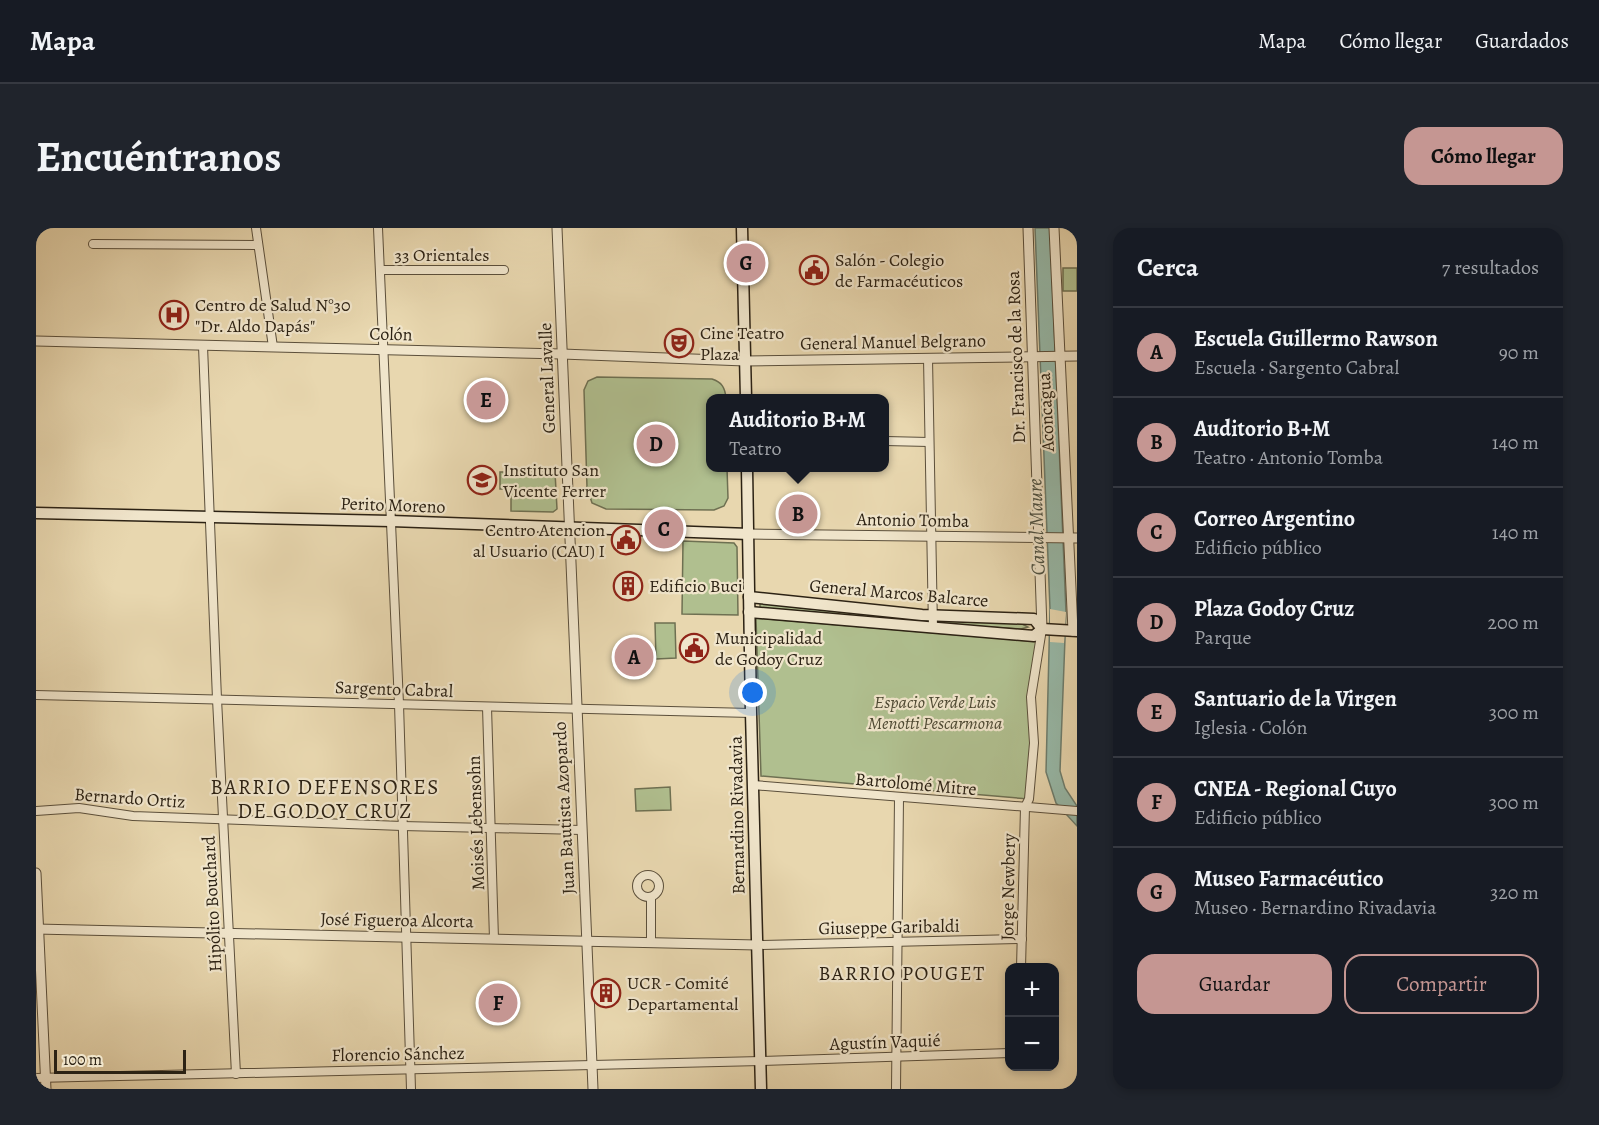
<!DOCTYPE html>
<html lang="es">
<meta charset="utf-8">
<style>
:root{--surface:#171b24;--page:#20242c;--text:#f1f3f6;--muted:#9ea1a6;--line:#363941;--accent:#c59692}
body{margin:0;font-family:Alegreya,serif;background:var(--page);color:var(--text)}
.controls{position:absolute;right:18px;bottom:18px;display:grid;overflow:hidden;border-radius:12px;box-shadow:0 3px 9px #0003}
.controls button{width:54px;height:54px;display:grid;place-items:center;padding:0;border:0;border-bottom:2px solid var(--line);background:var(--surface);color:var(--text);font:30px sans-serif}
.scale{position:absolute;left:18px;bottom:15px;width:132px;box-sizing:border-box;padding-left:6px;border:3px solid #2c2214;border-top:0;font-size:16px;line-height:21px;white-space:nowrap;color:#2c2214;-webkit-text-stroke:4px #f0e5cb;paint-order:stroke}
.you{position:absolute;left:717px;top:465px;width:21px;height:21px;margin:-15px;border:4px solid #fff;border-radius:50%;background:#1a73e8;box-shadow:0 0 0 9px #1a73e833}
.badge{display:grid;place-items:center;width:39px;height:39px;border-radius:50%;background:var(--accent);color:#111;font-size:20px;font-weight:700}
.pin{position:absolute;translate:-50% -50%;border:3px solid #fff;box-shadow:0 2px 6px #0006}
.popup{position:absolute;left:670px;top:166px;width:183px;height:78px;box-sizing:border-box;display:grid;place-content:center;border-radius:12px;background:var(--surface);filter:drop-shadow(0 2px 4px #0005);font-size:20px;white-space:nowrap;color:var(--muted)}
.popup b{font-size:22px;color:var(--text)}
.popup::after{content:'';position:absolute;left:50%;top:100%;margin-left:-12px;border:12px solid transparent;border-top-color:var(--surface)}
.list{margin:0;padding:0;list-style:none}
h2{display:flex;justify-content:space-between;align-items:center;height:78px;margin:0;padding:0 24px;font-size:26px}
h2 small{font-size:20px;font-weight:400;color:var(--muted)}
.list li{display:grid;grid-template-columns:39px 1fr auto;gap:18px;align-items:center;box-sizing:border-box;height:90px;padding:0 24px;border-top:2px solid var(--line)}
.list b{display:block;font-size:22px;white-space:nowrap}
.list p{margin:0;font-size:20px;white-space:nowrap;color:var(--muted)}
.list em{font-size:20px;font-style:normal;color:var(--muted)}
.actions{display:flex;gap:12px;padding:18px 24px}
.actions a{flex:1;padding:14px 0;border:2px solid var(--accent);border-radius:18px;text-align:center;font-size:21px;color:var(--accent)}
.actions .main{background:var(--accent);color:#111}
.map{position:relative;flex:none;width:1041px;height:861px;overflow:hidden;border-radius:18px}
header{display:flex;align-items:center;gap:36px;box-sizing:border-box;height:84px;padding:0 30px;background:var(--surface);border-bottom:2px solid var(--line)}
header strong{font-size:28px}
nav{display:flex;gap:33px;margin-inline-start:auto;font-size:21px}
.intro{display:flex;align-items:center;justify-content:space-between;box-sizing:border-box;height:144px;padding:0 36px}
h1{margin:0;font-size:42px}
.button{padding:15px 27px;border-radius:18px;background:var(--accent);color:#111;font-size:21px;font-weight:700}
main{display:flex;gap:36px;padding:0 36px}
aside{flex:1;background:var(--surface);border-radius:18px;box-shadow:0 3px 9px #0003}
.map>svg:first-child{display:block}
.green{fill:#b0bf8f;stroke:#6e7052;stroke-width:1.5}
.water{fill:#97baaa;stroke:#6c7d6e;stroke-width:1.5}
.pier{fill:#e8d7af}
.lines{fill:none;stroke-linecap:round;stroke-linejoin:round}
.minor-casing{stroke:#5b4f3b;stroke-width:10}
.tertiary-casing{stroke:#5b4f3b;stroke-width:11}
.secondary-casing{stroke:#2c2214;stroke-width:13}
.minor{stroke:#f0e5cb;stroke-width:8}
.tertiary{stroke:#f0e5cb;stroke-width:9}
.secondary{stroke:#f0e5cb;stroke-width:10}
.labels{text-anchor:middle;stroke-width:4.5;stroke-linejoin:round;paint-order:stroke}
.street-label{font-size:18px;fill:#2c2214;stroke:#f0e5cb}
.poi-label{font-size:18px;fill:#2c2214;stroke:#f0e5cb;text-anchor:start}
.park-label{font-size:18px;font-style:italic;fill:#4d4933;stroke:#f0e5cb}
.water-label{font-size:20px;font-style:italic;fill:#4c5041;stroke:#f0e5cb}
.neighbourhood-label{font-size:20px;letter-spacing:1.5px;fill:#2c2214;stroke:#f0e5cb}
.quarter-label{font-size:21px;letter-spacing:1.5px;fill:#2c2214;stroke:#f0e5cb}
</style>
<header>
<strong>Mapa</strong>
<nav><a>Mapa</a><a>Cómo llegar</a><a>Guardados</a></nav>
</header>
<div class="intro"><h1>Encuéntranos</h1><a class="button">Cómo llegar</a></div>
<main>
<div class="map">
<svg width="1041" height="861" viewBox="0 0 1041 861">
<rect width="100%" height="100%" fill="#e8d7af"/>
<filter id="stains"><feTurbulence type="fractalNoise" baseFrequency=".00333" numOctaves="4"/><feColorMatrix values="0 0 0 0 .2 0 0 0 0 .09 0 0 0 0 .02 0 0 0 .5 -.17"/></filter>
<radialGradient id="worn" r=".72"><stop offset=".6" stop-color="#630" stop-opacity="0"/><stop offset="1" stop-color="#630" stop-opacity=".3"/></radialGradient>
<g class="green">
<rect x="1027" y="40" width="14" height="23"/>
<path d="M561,149l115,2c10,3 13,9 14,19h-15v70h16l1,30 -4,8 -10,4 -108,-1 -14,-6 -5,-16 -3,-97 4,-9z"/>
<path d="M464,244h55l2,37 -4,3 -42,-1v-22h-11z"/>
<path d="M647,313l51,2 3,4 1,68 -56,-1z"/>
<path d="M724,375l167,17v3l-167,-15z"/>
<path d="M720,390l285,24 -5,25 -7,132 -268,-23z"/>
<path d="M902,392l84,4 6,3 -7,2 -83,-5z"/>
<path d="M619,395h20l1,35 -20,1z"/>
<path d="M634,559l1,23 -35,1 -1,-22z"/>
</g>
<path class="water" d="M999,0h15l16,384 -6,159 5,17 12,18v20l-21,-23 -10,-31 4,-163z"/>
<path class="pier" d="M1014,381l16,3 -2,31 -14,-1z"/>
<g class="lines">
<g class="minor-casing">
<g id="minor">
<path d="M220,0l17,119"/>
<path d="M342,0l21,476 12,385"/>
<path d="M57,16l165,1"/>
<path d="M344,42h124"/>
<path d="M167,118l14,353 19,375"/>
<path d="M892,130l5,270"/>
<path d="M849,213l44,1"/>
<path d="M0,467l715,18"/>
<path d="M451,479l7,232"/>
<path d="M717,557l324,26"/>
<path d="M0,583l43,-3 54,8 269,10 180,4"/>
<circle cx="612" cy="658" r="11"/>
<path d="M615,669v46"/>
<path d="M721,717l265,-6"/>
<path d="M985,740l4,-161 4,-8 5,-56 -3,-46 11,-68"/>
<path d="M0,850l725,-17 249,-8"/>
<path d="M860,861l3,-291"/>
</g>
</g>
<g class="tertiary-casing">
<g id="tertiary">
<path d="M521,0l36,861"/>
<path d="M992,0l14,401"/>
<path d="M1018,0l19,403"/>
<path d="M0,113l526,13 183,7 332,-5"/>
<path d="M713,306l328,4"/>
<path d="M0,645l10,216"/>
<path d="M0,701l721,16"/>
</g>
</g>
<g class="secondary-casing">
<g id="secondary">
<path d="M706,0l4,170"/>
<path d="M711,240l4,245 10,376"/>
<path d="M0,285l355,8 358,13"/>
<path d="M713,369l173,18 112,4 8,10"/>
<path d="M713,384l285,24 8,-7 35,2"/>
</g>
</g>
<use href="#minor" class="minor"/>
<use href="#tertiary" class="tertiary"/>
<use href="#secondary" class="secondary"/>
</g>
<defs>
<g id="civic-ring" transform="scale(1.5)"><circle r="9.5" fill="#f0e5cb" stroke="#8f2418" stroke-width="1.5"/><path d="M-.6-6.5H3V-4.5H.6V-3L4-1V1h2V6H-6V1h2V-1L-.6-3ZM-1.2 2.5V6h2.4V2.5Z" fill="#8f2418"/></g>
<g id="hospital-ring" transform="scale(1.5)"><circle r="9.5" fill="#f0e5cb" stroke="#8f2418" stroke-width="1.5"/><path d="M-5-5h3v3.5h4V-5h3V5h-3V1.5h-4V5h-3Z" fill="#8f2418"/></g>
<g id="theatre-ring" transform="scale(1.5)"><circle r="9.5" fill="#f0e5cb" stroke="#8f2418" stroke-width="1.5"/><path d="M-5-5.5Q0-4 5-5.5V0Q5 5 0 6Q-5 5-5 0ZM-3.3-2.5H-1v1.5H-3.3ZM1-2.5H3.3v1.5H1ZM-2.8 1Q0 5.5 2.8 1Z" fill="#8f2418"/></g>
<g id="school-ring" transform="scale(1.5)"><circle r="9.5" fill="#f0e5cb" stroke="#8f2418" stroke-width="1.5"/><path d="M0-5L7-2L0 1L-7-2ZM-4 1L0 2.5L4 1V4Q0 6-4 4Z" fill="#8f2418"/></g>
<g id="building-ring" transform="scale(1.5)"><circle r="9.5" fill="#f0e5cb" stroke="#8f2418" stroke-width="1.5"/><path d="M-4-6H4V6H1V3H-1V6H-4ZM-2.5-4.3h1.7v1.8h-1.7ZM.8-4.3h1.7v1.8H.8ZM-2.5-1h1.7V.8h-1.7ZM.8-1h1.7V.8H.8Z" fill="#8f2418"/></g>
</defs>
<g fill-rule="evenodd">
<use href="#civic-ring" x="778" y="42"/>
<use href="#hospital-ring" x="138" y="87"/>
<use href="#theatre-ring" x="643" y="115"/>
<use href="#school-ring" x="446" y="252"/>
<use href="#civic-ring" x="590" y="312"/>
<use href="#building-ring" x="592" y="358"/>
<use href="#civic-ring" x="658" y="420"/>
<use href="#building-ring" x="570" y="765"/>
</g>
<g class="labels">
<g class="street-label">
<text x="406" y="33">33 Orientales</text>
<text transform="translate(355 106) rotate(1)" y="6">Colón</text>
<text transform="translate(857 114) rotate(-1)" y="6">General Manuel Belgrano</text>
<text transform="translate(980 129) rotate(-92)" y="6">Dr. Francisco de la Rosa</text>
<text transform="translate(511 150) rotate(-92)" y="6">General Lavalle</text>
<text transform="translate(1010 184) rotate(-93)" y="6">Aconcagua</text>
<text transform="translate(357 277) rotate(2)" y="6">Perito Moreno</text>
<text transform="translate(877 292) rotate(1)" y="6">Antonio Tomba</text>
<text transform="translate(863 365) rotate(5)" y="6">General Marcos Balcarce</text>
<text transform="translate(358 461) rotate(2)" y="6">Sargento Cabral</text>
<text transform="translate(880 556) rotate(5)" y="6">Bartolomé Mitre</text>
<text transform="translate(94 570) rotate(4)" y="6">Bernardo Ortiz</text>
<text transform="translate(528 580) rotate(-93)" y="6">Juan Bautista Azopardo</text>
<text transform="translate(701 587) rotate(-91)" y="6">Bernardino Rivadavia</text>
<text transform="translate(440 595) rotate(-92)" y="6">Moisés Lebensohn</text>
<text transform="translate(972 659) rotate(-89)" y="6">Jorge Newbery</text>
<text transform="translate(176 676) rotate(-93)" y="6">Hipólito Bouchard</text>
<text transform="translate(361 692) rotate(1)" y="6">José Figueroa Alcorta</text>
<text transform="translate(853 699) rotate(-1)" y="6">Giuseppe Garibaldi</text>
<text transform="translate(849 814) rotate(-2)" y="6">Agustín Vaquié</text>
<text transform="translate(362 826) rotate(-1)" y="6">Florencio Sánchez</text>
</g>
<g class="poi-label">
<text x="799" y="38">Salón - Colegio<tspan x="799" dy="21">de Farmacéuticos</tspan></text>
<text x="159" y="83">Centro de Salud N°30<tspan x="159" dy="21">"Dr. Aldo Dapás"</tspan></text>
<text x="664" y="111">Cine Teatro<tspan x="664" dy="21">Plaza</tspan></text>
<text x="467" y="248">Instituto San<tspan x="467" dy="21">Vicente Ferrer</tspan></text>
<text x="569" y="308" text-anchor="end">Centro Atencion<tspan x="569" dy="21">al Usuario (CAU) I</tspan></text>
<text x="613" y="364">Edificio Buci</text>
<text x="679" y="416">Municipalidad<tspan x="679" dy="21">de Godoy Cruz</tspan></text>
<text x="591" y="761">UCR - Comité<tspan x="591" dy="21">Departamental</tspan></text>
</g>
<g class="park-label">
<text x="899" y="480">Espacio Verde Luis<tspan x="899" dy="21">Menotti Pescarmona</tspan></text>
</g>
<g class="water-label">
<text transform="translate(1000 299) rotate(-92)" y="7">Canal Maure</text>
</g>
<g class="neighbourhood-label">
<text x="866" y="752">BARRIO POUGET</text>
</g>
<g class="quarter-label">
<text x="289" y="566">BARRIO DEFENSORES<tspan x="289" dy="24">DE GODOY CRUZ</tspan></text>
</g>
</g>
<rect width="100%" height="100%" filter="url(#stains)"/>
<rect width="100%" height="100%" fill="url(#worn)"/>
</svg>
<div class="controls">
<button>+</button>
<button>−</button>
</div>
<div class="scale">100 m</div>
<div class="you"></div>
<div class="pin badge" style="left:598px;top:429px">A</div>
<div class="pin badge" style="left:762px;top:286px">B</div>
<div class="popup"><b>Auditorio B+M</b>Teatro</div>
<div class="pin badge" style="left:628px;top:301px">C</div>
<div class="pin badge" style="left:620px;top:216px">D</div>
<div class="pin badge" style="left:450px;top:172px">E</div>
<div class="pin badge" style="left:462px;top:775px">F</div>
<div class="pin badge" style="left:710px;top:35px">G</div>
</div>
<aside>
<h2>Cerca<small>7 resultados</small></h2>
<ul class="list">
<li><span class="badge">A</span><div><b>Escuela Guillermo Rawson</b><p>Escuela · Sargento Cabral</p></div><em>90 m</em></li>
<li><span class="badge">B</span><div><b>Auditorio B+M</b><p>Teatro · Antonio Tomba</p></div><em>140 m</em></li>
<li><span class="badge">C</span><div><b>Correo Argentino</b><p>Edificio público</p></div><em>140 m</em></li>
<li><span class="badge">D</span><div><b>Plaza Godoy Cruz</b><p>Parque</p></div><em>200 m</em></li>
<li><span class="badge">E</span><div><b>Santuario de la Virgen</b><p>Iglesia · Colón</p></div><em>300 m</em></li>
<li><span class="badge">F</span><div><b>CNEA - Regional Cuyo</b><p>Edificio público</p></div><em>300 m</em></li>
<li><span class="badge">G</span><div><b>Museo Farmacéutico</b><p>Museo · Bernardino Rivadavia</p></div><em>320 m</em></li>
</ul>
<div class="actions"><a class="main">Guardar</a><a>Compartir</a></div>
</aside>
</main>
